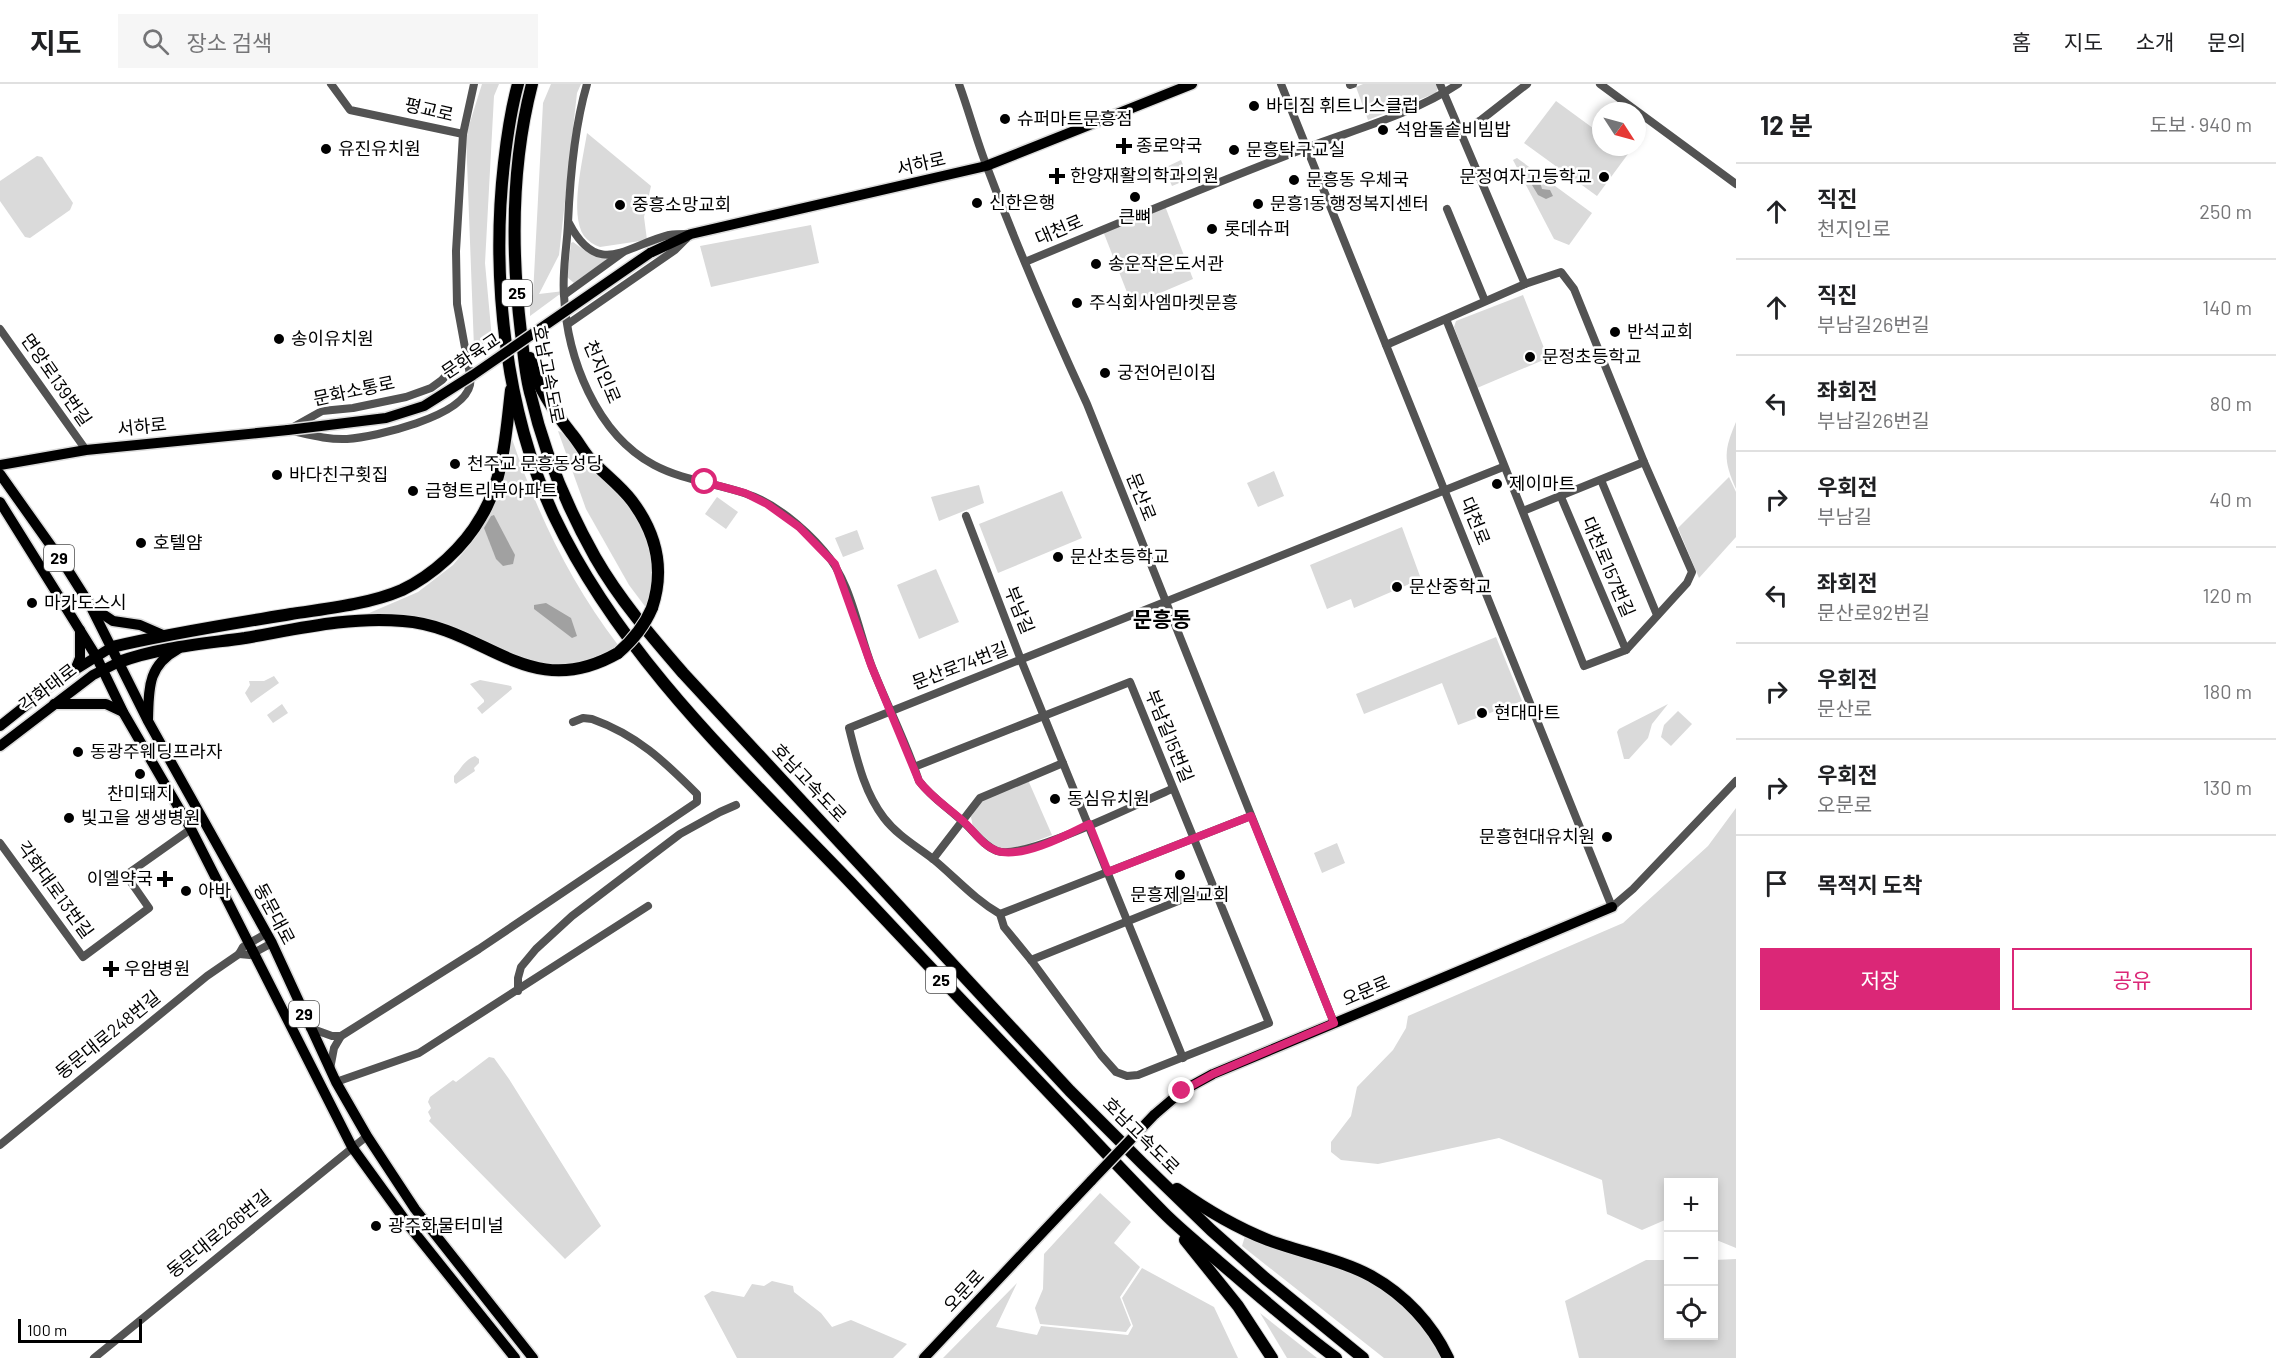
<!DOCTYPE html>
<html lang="ko">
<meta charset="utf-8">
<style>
:root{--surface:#fff;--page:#f6f6f6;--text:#202124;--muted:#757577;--line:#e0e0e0;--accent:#db2777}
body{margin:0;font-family:Barlow,"Noto Sans KR",sans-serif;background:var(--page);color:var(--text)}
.controls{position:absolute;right:18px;bottom:18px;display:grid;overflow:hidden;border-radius:0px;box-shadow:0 3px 9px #0003}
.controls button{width:54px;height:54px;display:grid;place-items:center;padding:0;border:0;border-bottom:2px solid var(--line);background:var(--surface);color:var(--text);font:30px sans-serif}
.compass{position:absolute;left:1592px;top:18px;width:54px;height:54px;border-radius:50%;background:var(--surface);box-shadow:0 3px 9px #0003;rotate:126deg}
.scale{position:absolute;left:18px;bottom:15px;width:124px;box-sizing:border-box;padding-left:6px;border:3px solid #000;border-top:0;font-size:16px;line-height:21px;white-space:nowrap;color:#000;-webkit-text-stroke:4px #fff;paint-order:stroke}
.stop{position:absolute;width:18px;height:18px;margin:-14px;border:4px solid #db2777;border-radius:50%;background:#fff}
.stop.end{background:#db2777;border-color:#fff;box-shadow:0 2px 6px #0008}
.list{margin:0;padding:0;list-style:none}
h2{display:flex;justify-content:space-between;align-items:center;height:78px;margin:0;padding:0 24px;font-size:26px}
h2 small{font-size:20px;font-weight:400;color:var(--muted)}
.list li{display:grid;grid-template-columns:39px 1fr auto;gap:18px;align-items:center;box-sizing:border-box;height:96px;padding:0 24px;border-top:2px solid var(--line)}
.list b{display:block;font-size:22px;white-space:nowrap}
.list p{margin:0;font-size:20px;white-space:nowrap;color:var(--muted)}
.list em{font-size:20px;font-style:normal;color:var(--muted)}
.actions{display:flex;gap:12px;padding:18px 24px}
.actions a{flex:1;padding:14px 0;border:2px solid var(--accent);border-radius:0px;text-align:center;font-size:21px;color:var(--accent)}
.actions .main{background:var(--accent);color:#fff}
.icon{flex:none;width:33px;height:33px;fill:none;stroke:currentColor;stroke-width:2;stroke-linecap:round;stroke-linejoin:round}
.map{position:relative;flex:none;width:1736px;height:1274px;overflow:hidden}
header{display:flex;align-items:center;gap:36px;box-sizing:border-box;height:84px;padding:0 30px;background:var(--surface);border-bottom:2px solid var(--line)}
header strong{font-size:28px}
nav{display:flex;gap:33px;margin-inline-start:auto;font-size:21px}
.search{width:420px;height:54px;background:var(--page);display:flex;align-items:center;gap:15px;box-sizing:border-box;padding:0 21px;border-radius:0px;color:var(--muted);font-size:22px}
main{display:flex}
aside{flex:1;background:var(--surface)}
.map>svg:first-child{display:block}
.green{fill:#dadada}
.water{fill:#a1a1a1}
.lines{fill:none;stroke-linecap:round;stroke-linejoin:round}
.major-casing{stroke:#dbdbdb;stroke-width:13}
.highway-casing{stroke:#dbdbdb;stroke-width:14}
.minor{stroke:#535353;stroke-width:8}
.major{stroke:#000;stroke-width:10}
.highway{stroke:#000;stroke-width:12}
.major-bridge-casing{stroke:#dbdbdb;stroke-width:13;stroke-linecap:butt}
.highway-bridge-casing{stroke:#dbdbdb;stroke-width:14;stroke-linecap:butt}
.major-bridge{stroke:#000;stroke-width:10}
.highway-bridge{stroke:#000;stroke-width:12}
.route{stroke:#db2777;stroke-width:8}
.poi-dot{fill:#000;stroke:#fff;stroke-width:2}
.labels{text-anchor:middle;stroke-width:5;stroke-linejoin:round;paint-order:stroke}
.shield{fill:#fff;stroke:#4c4c4c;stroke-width:1.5}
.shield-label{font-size:16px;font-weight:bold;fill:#000}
.poi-label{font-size:18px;fill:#000;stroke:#fff;text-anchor:start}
.street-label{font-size:18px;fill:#000;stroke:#fff}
.quarter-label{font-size:21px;font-weight:bold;fill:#000;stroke:#fff}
</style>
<header>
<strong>지도</strong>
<div class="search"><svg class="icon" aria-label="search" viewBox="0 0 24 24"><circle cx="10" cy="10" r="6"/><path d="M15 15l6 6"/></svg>장소 검색</div>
<nav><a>홈</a><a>지도</a><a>소개</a><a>문의</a></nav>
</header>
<main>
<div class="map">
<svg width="1736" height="1274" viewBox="0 0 1736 1274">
<rect width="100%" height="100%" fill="#fff"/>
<g class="green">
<path d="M482,0h17l-5,12 -9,167 7,76 -18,9 -8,-213z"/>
<path d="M551,0h30l-4,9 -18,162 -20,39 25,-3 -34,25v-20l3,-1 10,-192z"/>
<path d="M1363,0h75l1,2 -3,7 -68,27 -12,-33z"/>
<path d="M1556,17l45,33v13h18l9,7 -31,42 -73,-53z"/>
<path d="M587,49l64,53 -7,31 3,23 -47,7c-6,-2 -12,-6 -16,-11 -15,-22 -1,-77 3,-103z"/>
<path d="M37,72l5,1 31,46 -3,7 -40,28 -5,-1 -25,-36v-20z"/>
<path d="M1517,74l75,55 -23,32 -15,-6 -41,-79z"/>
<path d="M1181,76l8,19 -17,7 -8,-18z"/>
<path d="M1165,122l28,73 -61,26 -29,-74z"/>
<path d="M811,141l8,38 -108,24 -11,-41z"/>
<path d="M573,158l17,12 15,4 1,2 -32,23 -7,-6 4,-34z"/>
<path d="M1523,211l25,63 -71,30 -23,-61 2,-6z"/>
<path d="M1736,338v67c-13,-29 -12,-39 0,-67z"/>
<path d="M558,347l3,1 71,68 26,57 -8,56 -21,-28 -43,-76z"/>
<path d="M512,355c25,74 58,143 106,206l-22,15 -25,10 -50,-10 -39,-20 -115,-26 51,-22 35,-27 23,-28 24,-47z"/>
<path d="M1274,387l10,25 -26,11 -11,-24z"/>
<path d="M1729,393l7,15v45l-37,41 -21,-50z"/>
<path d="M979,401l5,18 -45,18 -8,-24z"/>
<path d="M1062,407l20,47 -84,35 -19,-49z"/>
<path d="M717,413l21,15 -12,17 -21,-15z"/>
<path d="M1402,443l19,52 -67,29 -3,-9 -24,10 -17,-44z"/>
<path d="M857,446l7,19 -21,8 -8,-19z"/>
<path d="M936,485l23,53 -40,17 -22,-54z"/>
<path d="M1496,553l26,64 -64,24 -16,-42 -78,31 -8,-20z"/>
<path d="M274,592l5,7 -28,20 -6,-10 5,-8 -1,-4h15z"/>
<path d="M480,596l31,6 1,3 -30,25 -5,-6 7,-6v-2l-14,-16z"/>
<path d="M282,620l6,9 -15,10 -6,-8z"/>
<path d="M1668,620l-16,20 -4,14 -19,21h-5l-7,-27 2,-3z"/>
<path d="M1678,627l14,13 -21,22 -10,-9 3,-12z"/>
<path d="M475,672l4,3v4l-5,5 1,3 -19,13 -2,-2v-6c7,-7 10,-16 21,-20z"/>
<path d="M1028,696l24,55 -32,12 -19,2 -12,-7 -16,-15 -2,-10 10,-16z"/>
<path d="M1736,724v440l-22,-9v-57h-46v40l-3,-2 -23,10 -35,-16 -5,-34 -103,-42 -121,26 -37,-4 -10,-8v-10l20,-26 6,-29 36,-37 13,-22 2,-12 215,-93 85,-77z"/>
<path d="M1337,759l8,20 -23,10 -8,-20z"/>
<path d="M489,973l5,1 15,21 92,147 -36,33 -136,-138 2,-3 -3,-6 3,-4 -3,-6 2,-5 23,-17 3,2z"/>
<path d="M1100,1109l31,29 -17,21 26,24 -20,30 11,28 -5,7 -86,-8 -5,-16 8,-19 1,-35z"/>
<path d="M1245,1152c53,17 136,36 173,80 11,13 19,28 28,42h-62l-142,-112z"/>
<path d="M1736,1175v99h-157l-14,-57 81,-41h22v76h46v-76z"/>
<path d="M1142,1184l72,39 24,51h-295l74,-75 -21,44 41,8 4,-9 87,9 5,-9 -11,-28z"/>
<path d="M772,1197l21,5 1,6 27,21 11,14 19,-7 56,24 -14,14h-156l-33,-62 8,-5 32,6 8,-13 12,2z"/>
<path d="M1260,1229l57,45h-30z"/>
</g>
<g class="water">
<path d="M1535,96l5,2 2,7 8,1 3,6 -7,3 -8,-4 -6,-10z"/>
<path d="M494,431l21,40 -2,9 -10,2 -7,-7 -12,-31 7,-12z"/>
<path d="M546,519l25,15 6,18 -5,2 -38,-29v-4z"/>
</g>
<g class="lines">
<g class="major-casing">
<g id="major">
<path d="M650,169l41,-19 295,-68 206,-82"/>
<path d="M0,381l86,-15 202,-20"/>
<path d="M0,390l66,93 24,38 58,116 124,222 64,139 31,54 48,73 118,149"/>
<path d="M0,418l96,154 27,56 68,117 161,318 58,80 105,131"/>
<path d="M92,523l21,14 27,4 23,10"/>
<path d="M75,586l5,-12v-28"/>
<path d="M54,620h52l17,8"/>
<path d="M148,636c1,-31 -1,-54 30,-71"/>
<path d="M0,642l54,-43 58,-36"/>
<path d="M0,662l93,-71 26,-13"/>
<path d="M1154,1031l28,-24 31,-17 399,-167"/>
<path d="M924,1274l168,-178"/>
</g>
</g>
<g class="highway-casing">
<g id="highway">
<path d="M518,0c-7,25 -11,53 -14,79 -13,114 1,248 50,353 68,143 188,253 296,366 75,80 150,159 226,239 29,31 58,62 88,92 17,17 36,32 54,48 39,33 77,67 118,97"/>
<path d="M532,0c-21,81 -21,166 -11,249 3,21 4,43 10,63 13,56 36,111 64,161 24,42 56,79 88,116l387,418 72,72 69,67 54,48 98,80"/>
<path d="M530,274c7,29 23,52 41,75 7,8 12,18 19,26 13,14 30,26 42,42 24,32 33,68 20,107"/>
<path d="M112,563c59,-14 119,-23 179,-33 34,-5 79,-10 111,-24 31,-15 62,-43 79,-73 23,-38 25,-85 30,-127"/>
<path d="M119,578c41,-15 84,-18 126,-24 52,-9 105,-22 158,-17 83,6 126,83 215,32"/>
<path d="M1177,1105c28,20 58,38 91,51 32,12 74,20 103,36 34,19 61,48 77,82"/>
<path d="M1185,1156l53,66 34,52"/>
</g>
</g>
<g class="minor">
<path d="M331,0l19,26 113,24"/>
<path d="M587,0c-13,44 -17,93 -19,139 -1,24 -6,48 -4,72 3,63 32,139 90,170 28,15 60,18 90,28 30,9 60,35 80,58 27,30 34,80 48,116 15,38 34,75 47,114 12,16 28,26 43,40 11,9 21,25 35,30 27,10 143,-49 175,-62"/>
<path d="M959,0c10,27 17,55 28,83 30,80 64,159 100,237l247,619"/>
<path d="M1281,0l331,823 21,-18 103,-108"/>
<path d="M1440,0l85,200"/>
<path d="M1600,0l136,100"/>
<path d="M1350,1l3,-1"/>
<path d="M1460,48l21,-12 46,-36"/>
<path d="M1447,125l38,92"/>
<path d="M569,139c29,56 57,23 100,12 6,-1 13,-1 19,-1"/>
<path d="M1025,178c93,-39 187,-78 281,-114 50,-19 107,-34 152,-64"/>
<path d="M564,211l58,-42"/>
<path d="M568,240l107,-74 11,-11"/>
<path d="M0,245l86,121"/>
<path d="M1386,261l139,-61 36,-12 13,17 70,173 48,110 -5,11 -61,67 -42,16 -138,-347"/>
<path d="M466,269c1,10 6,23 4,32 -7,32 -95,52 -123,54 -20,1 -40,-5 -59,-9l34,-19 31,-3 53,-11 25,-9 11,-8z"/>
<path d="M466,269l-9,-49 -1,-53 7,-117 11,-50"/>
<path d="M1601,396l56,135"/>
<path d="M1561,413l65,153"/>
<path d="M1523,427l121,-49"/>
<path d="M966,432l55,144 162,398"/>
<path d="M914,683l216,-85 139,341 -131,52 -11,1 -11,-4 -15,-17 -70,-95 -27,-33 -4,-13c-26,-15 -44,-36 -67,-55 -17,-13 -36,-24 -49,-41 -20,-26 -27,-59 -35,-90l654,-261"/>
<path d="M0,759l83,114 66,-49 -23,-33 65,-46"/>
<path d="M933,775l47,-61 83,-35"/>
<path d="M1000,830l251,-98"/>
<path d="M239,870l11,1 22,-12"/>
<path d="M1031,876l182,-73"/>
<path d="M518,907v-13l3,-11 15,-18 36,-33 108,-82 40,-22 16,-7"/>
<path d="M310,944l22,8h9l-7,12 -4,21"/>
<path d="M341,952l138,-87 218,-147v-8c-33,-33 -60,-59 -105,-75l-9,-1 -10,4"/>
<path d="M336,998l83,-29 229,-147"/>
<path d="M0,1061l207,-169 32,-22 4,-7 24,-14"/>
<path d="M94,1274l273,-222"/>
</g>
<use href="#major" class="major"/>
<use href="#highway" class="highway"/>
<g class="major-bridge-casing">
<g id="major-bridge">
<path d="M288,346l98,-12 38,-12 49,-31 177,-122"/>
<path d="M1092,1096l62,-65"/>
</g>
</g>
<g class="highway-bridge-casing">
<path id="highway-bridge" d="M618,569c15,-13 26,-26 34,-45"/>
</g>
<use href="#major-bridge" class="major-bridge"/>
<use href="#highway-bridge" class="highway-bridge"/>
</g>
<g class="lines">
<path class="route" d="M705,398l40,11 22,11 32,23 36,37 36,101 48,116c12,16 28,26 44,40 11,10 20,25 34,30 25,8 70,-16 92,-27l19,48 143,-56 83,207 -121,51 -31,17"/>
</g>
<g class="poi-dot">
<circle cx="1254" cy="22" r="6"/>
<circle cx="1005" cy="35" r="6"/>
<circle cx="1383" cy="46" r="6"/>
<path d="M1121 53h6v6h6v6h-6v6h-6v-6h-6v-6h6z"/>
<circle cx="326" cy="65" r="6"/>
<circle cx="1234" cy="66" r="6"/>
<path d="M1054 83h6v6h6v6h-6v6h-6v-6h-6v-6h6z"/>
<circle cx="1604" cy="93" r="6"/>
<circle cx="1294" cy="96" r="6"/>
<circle cx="1135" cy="113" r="6"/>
<circle cx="977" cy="119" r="6"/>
<circle cx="1258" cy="120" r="6"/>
<circle cx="620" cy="121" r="6"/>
<circle cx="1212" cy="145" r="6"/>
<circle cx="1096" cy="180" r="6"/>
<circle cx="1077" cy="219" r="6"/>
<circle cx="1615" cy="248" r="6"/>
<circle cx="279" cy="255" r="6"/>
<circle cx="1530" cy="273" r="6"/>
<circle cx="1105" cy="289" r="6"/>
<circle cx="455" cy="380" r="6"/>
<circle cx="277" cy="391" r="6"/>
<circle cx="1497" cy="400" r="6"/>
<circle cx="413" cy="407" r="6"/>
<circle cx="141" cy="459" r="6"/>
<circle cx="1058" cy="473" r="6"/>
<circle cx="1397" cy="503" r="6"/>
<circle cx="32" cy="519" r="6"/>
<circle cx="1482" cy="629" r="6"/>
<circle cx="78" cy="668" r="6"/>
<circle cx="140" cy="690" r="6"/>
<circle cx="1055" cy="715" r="6"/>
<circle cx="69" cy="734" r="6"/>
<circle cx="1607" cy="753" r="6"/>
<circle cx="1180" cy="791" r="6"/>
<path d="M162 786h6v6h6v6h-6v6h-6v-6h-6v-6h6z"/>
<circle cx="186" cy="807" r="6"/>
<path d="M108 876h6v6h6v6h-6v6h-6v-6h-6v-6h6z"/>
<circle cx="376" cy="1142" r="6"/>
</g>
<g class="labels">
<g class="shield">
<rect x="502" y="196" width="30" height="26" rx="4.5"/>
<rect x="44" y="461" width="30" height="26" rx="4.5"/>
<rect x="926" y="883" width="30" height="26" rx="4.5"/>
<rect x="289" y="917" width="30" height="26" rx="4.5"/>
</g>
<g class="shield-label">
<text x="517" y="215">25</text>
<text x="59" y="480">29</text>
<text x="941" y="902">25</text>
<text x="304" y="936">29</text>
</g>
<g class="poi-label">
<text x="1266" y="28">바디짐 휘트니스클럽</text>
<text x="1017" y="41">슈퍼마트문흥점</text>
<text x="1395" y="52">석암돌솥비빔밥</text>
<text x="1136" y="68">종로약국</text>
<text x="338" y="71">유진유치원</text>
<text x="1246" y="72">문흥탁구교실</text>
<text x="1070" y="98">한양재활의학과의원</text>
<text x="1592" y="99" text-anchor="end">문정여자고등학교</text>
<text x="1306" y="102">문흥동 우체국</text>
<text x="989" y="125">신한은행</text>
<text x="1270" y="126">문흥1동 행정복지센터</text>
<text x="632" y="127">중흥소망교회</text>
<text x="1135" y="139" text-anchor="middle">큰뼈</text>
<text x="1224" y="151">롯데슈퍼</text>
<text x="1108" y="186">송운작은도서관</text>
<text x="1089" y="225">주식회사엠마켓문흥</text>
<text x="1627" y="254">반석교회</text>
<text x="291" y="261">송이유치원</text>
<text x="1542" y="279">문정초등학교</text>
<text x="1117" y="295">궁전어린이집</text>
<text x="467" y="386">천주교 문흥동성당</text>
<text x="289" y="397">바다친구횟집</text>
<text x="1509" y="406">제이마트</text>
<text x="425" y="413">금형트리뷰아파트</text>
<text x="153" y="465">호텔얌</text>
<text x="1070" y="479">문산초등학교</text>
<text x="1409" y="509">문산중학교</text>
<text x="44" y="525">마카도스시</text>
<text x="1494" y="635">현대마트</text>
<text x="90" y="674">동광주웨딩프라자</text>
<text x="140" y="716" text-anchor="middle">찬미돼지</text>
<text x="1067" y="721">동심유치원</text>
<text x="81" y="740">빛고을 생생병원</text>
<text x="1595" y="759" text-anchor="end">문흥현대유치원</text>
<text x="153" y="801" text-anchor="end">이엘약국</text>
<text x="198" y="813">아바</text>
<text x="1180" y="817" text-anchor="middle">문흥제일교회</text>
<text x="124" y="891">우암병원</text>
<text x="388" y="1148">광주화물터미널</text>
</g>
<g class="street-label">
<text transform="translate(429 26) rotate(13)" y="6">평교로</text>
<text transform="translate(921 80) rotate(-13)" y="6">서하로</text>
<text transform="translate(1059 146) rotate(-23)" y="6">대천로</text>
<text transform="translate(471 272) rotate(-34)" y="6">문화육교</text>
<text transform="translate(602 288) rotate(67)" y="6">천지인로</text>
<text transform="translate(548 290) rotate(79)" y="6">호남고속도로</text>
<text transform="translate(56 296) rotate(55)" y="6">면앙로139번길</text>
<text transform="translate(354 307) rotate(-12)" y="6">문화소통로</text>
<text transform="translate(142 343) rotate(-6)" y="6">서하로</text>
<text transform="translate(1141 413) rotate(68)" y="6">문산로</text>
<text transform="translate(1475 437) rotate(68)" y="6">대천로</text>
<text transform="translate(1608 483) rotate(67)" y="6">대천로157번길</text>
<text transform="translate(1019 526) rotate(68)" y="6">부남길</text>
<text transform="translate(960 582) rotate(-21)" y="6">문산로74번길</text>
<text transform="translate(48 604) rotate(-37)" y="6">각화대로</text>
<text transform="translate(1169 652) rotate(68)" y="6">부남길15번길</text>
<text transform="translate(809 699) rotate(47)" y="6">호남고속도로</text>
<text transform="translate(55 806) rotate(54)" y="6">각화대로13번길</text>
<text transform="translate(274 830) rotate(62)" y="6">동문대로</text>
<text transform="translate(1366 907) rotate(-23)" y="6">오문로</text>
<text transform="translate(108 951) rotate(-39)" y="6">동문대로248번길</text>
<text transform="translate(1141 1052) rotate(45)" y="6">호남고속도로</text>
<text transform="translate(219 1150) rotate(-39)" y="6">동문대로266번길</text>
<text transform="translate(964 1207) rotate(-47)" y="6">오문로</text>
</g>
<g class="quarter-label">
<text x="1162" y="543">문흥동</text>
</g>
</g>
</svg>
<div class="controls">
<button>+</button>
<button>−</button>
<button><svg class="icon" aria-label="locate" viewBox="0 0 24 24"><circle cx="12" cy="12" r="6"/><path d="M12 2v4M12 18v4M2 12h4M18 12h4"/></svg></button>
</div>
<svg class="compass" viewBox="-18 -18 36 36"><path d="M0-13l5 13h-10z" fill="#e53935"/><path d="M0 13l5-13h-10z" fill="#757577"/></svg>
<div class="scale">100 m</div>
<div class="stop" style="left:705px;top:398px"></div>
<div class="stop end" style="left:1182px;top:1007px"></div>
</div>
<aside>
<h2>12 분<small>도보 · 940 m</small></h2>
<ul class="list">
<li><svg class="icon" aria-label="ahead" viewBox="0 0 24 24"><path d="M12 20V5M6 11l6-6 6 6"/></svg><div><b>직진</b><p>천지인로</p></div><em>250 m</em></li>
<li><svg class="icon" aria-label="ahead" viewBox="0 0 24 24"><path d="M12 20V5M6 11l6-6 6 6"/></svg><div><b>직진</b><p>부남길26번길</p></div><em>140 m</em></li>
<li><svg class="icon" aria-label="left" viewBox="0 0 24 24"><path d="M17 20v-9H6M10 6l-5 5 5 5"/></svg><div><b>좌회전</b><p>부남길26번길</p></div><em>80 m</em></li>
<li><svg class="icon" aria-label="right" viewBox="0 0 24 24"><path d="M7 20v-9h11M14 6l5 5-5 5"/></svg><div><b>우회전</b><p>부남길</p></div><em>40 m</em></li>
<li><svg class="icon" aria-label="left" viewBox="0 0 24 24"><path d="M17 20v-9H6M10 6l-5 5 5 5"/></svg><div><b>좌회전</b><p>문산로92번길</p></div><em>120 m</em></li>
<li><svg class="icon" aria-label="right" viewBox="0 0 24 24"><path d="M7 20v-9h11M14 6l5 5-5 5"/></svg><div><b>우회전</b><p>문산로</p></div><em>180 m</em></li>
<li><svg class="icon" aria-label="right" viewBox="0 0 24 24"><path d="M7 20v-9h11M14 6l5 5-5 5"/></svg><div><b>우회전</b><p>오문로</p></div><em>130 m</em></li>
<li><svg class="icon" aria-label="arrive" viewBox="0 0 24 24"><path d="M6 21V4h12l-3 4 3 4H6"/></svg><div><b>목적지 도착</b></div></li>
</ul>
<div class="actions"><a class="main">저장</a><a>공유</a></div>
</aside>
</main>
